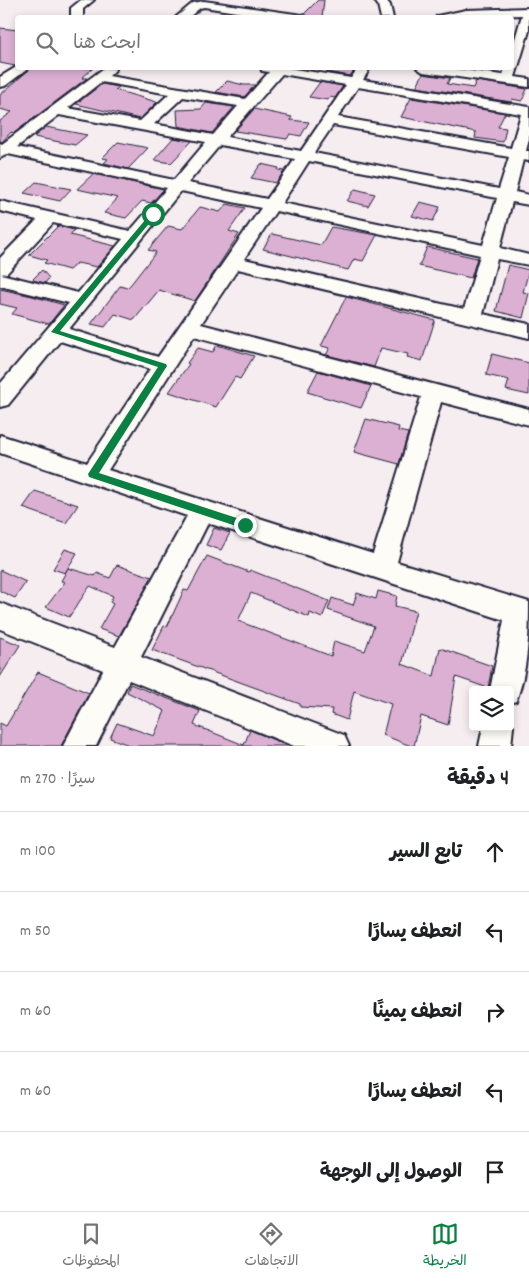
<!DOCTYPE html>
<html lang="ar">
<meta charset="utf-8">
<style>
:root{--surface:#fff;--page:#f6f6f6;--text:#202124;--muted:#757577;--line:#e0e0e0;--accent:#0b8043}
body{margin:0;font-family:Dekko,"Playpen Sans Arabic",sans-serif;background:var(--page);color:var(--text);direction:rtl}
.controls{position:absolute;right:15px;bottom:15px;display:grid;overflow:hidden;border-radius:5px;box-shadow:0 2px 8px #0003}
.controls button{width:45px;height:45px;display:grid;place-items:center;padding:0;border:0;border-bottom:1px solid var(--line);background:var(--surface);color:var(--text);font:25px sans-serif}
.stop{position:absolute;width:15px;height:15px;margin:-11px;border:4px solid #0b8043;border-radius:50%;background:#fff}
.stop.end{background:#0b8043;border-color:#fff;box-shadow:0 1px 5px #0008}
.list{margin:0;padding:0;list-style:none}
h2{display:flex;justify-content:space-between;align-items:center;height:65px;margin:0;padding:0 20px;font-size:21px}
h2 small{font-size:16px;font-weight:400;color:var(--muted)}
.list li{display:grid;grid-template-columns:32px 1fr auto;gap:15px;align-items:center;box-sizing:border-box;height:80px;padding:0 20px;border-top:1px solid var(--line)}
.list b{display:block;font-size:19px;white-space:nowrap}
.list em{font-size:16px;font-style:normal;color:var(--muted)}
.icon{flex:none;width:28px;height:28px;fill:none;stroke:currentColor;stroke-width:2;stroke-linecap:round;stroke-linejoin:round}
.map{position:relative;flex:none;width:529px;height:746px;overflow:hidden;direction:ltr}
.search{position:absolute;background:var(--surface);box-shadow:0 2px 8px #0003;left:15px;right:15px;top:15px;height:55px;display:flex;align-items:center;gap:12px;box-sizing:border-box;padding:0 18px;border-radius:5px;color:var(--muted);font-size:19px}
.sheet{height:465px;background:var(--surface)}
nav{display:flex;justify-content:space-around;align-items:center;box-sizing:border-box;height:70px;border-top:1px solid var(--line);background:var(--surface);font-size:14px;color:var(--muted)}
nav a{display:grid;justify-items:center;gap:2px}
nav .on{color:var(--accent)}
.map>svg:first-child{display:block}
.building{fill:#dcb0d3;stroke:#22223b}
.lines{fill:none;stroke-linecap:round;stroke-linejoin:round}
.minor-casing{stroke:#22223b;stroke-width:4}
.minor{fill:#fdfcf7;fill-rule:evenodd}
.route{fill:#0b8043}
</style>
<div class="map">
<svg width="529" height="746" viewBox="0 0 529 746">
<rect width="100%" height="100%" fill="#f6edf0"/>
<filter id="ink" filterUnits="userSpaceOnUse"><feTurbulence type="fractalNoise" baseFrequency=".02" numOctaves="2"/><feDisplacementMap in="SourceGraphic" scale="10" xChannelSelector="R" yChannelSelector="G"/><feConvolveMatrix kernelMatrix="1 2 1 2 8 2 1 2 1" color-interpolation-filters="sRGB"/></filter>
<g filter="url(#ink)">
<g class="building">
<path d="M318,0h6l-2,18h-13l-5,-4z"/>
<path d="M0,28l18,2v34l-3,2 -15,-3z"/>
<path d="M31,68h62l-11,10h5l-73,55 -3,-1 -9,10 -2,-1v-20l12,-9 -12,-3v-14z"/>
<path d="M331,68h25l-6,8 -23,-4z"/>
<path d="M423,74l27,4 -3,6 26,4 3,-7 51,8 -5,12 -10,-2 -1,3 -95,-15z"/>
<path d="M227,81l17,4h11l-11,12 -28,-5z"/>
<path d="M320,82l23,4 -8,12 -5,-1 -2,3 -19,-3z"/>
<path d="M102,84l17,3 -4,3 42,12 -17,17 -64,-15z"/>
<path d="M411,98l94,15 -7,14 8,1 -3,14 -28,-4 1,-6 -75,-15z"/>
<path d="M206,103l28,4 -22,26 -34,-7 -1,-16 24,-1z"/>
<path d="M254,109l38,8 -2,3 19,2 -8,14 -11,-2 -3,5 -52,-8z"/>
<path d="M46,127l41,8 -12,10 -41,-8z"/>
<path d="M173,138l19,3 -21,22 -17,-3z"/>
<path d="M118,142l30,6 -20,21 -24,-6 4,-4 -6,-1z"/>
<path d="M261,164l18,4 -1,2 6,1 -8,12 -25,-5z"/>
<path d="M93,174l71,15 -13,14 -9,-2 -16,17 -22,-5 14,-15 -41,-9z"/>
<path d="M36,182l35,7 -11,12 -36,-8z"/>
<path d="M355,189l20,5 -7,12 -21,-5z"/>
<path d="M420,202l20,5 -7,14 -21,-5z"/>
<path d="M227,204l18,4 -16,23 10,3 -44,67 -36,-11 -25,30 -19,-6 -10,13 -14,-3 29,-38 7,2 4,-4 25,-32 -8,-2 20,-24 14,3 18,-22 20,5z"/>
<path d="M58,226l16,4 -4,5 45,11 -18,21 -20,-4 -8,7 -25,-7 3,-3 -18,-5z"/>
<path d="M331,227l46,8 -14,26 -9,-2 -6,11 -85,-21 9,-15 49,11z"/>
<path d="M427,247l50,11 -6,20 -52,-12z"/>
<path d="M508,265l21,5 -6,22 6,1 -6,25 -27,-7z"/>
<path d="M42,270l7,8 -4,5 -13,-3z"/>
<path d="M0,289l32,7 32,9 -15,19 -37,-10 5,-6 -17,-4z"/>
<path d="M346,297l89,23 -13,41 -15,-4 1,-3 -27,-6 -7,19 -48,-12 4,-7 -9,-2z"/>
<path d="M217,345l37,11 -14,23 -5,-2 -19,30 -47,-15 20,-28 -2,-1 11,-15 15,4z"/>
<path d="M492,354l37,9v32l-23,-5 3,-10 -23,-5z"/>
<path d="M318,371l53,15 -10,22 -54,-16z"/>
<path d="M366,419l33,8 -1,4 10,2 -9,31 -45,-12z"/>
<path d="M35,491l43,14 -12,18 -43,-15z"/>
<path d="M214,528l16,5 -9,17 -15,-5z"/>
<path d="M65,549l12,4 -12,20 -12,-4z"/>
<path d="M207,556l42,16 1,-2 79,31 -7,17 -12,-5 -1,4 -58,-24 -13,28 93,35 3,-15 31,10 9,-25 -46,-16 4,-12 21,7 4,-12 19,6 2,-8 19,5 -2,10 21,5 -14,53 32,12 6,-28 52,18 -4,22 -32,-11 -8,48 -27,-9 -7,30h-3l-28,-11 8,-31 -37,-13 -7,29 -16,-6 1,-5 -32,-2v-3l-148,-54 12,-24 3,1 17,-37 4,1z"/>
<path d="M117,565l35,12 -33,59 -20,-7 14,-25 -3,-2 3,-6 -23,-10 -21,31 -23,-10 19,-25 -4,-1 7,-13 27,8 2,-3 13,5z"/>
<path d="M0,570l26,12 -11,16 -15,-7z"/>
<path d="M0,637l20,8 -20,32z"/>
<path d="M38,672l51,21 -28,53h-61v-23l6,3z"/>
<path d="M130,684l70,27 -6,14 50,20 6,-15 39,16h-157l-22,-8 7,-15 37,13 11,-25 -38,-19z"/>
</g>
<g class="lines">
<g class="minor-casing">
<g id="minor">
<path d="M81,0h13l-11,9v9h-12v-10z"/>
<path d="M374,0h12l4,5 3,13h-12l-3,-13z"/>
<path d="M204,1l98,14 5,3h-33l-70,-11 -4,1 -12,10h-13l18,-15z"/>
<path d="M529,8v23l-14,46 14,2v8l-106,-15 -6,-4h30l56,7 2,-7h7v-19l10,-34 -86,3 1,-2 29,-6z"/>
<path d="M18,66v2h11l-24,18 -5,1v-10z"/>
<path d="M104,68l12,1 -7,7 136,23 24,-27 -7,-1 -1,-3h27l63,10 7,-10h12l-7,12 166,27v32l-3,12h3v10l-6,-1 -8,32 14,3v10l-17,-3 -12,46 29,7v10l-32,-6 -14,55 46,10v14l-291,-69 -37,55 328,85v16l-88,-23 -44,160 132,40c0,32 -1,68 -13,99l-6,2v-13h-20l14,-70 -296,-97 -67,134 203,78 5,11h-55l-165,-66 -33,66h-33l40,-76 -103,-41v-26l115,44 72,-131 -187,-63v-18l87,28 63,-94 -90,-28 -52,64 -8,2v-23l69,-81 -69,-17v-28l37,-38 -37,-9v-10l130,30 37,-43 -159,-34 -8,4v-15l2,1zM282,74l64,11 -45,66 -74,-14zM101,82l68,12 -29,27 -72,-13zM358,87l163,27 -10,34 -173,-31zM183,97l55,9 -25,29 -59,-11zM59,115l147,27 -32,38 -157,-33zM333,125l176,32 -10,32 -185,-36zM220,145l75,14 -28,40 -79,-16zM309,161l188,37 -14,47 -201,-42zM181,191l80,17 -103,149 -89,-28zM276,211l204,44 -16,54 -220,-50zM53,223l70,16 -45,54 -77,-19 6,-1zM194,336l227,61 -48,157 -265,-84z"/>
<path d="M510,719l3,8 -2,19h-32l4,-19h27z"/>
</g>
</g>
<use href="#minor" class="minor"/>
</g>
</g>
<path class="route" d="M151,213l6,1 -97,117 106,33 1,2 -68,107 150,49 1,3 -5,4 -156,-52 -1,-3 70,-107 -107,-35z"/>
</svg>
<div class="controls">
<button><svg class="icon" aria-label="layers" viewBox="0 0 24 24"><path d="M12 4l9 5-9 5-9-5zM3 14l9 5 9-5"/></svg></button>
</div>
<div class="stop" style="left:153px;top:214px"></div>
<div class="stop end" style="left:245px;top:525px"></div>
<div class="search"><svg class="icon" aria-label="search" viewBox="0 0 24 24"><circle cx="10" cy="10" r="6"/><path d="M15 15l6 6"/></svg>ابحث هنا</div>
</div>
<section class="sheet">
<h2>4 دقيقة<small>سيرًا · 270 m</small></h2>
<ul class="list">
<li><svg class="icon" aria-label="ahead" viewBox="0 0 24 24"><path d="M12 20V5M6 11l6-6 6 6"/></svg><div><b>تابع السير</b></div><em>100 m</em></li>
<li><svg class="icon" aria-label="left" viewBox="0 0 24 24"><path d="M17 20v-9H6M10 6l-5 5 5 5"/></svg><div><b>انعطف يسارًا</b></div><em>50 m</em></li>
<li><svg class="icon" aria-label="right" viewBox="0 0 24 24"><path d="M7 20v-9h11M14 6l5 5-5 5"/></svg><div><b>انعطف يمينًا</b></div><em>60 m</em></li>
<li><svg class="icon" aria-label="left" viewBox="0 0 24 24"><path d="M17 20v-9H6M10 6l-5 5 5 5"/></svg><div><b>انعطف يسارًا</b></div><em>60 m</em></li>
<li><svg class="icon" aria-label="arrive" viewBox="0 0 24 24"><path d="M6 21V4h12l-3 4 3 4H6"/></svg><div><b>الوصول إلى الوجهة</b></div></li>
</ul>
</section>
<nav>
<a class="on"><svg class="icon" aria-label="map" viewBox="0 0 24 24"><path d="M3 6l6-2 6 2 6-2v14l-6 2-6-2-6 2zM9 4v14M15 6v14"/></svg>الخريطة</a>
<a><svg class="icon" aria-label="directions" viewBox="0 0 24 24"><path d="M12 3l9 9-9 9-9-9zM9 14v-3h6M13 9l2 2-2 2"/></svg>الاتجاهات</a>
<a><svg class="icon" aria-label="saved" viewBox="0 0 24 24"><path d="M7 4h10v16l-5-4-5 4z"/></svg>المحفوظات</a>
</nav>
